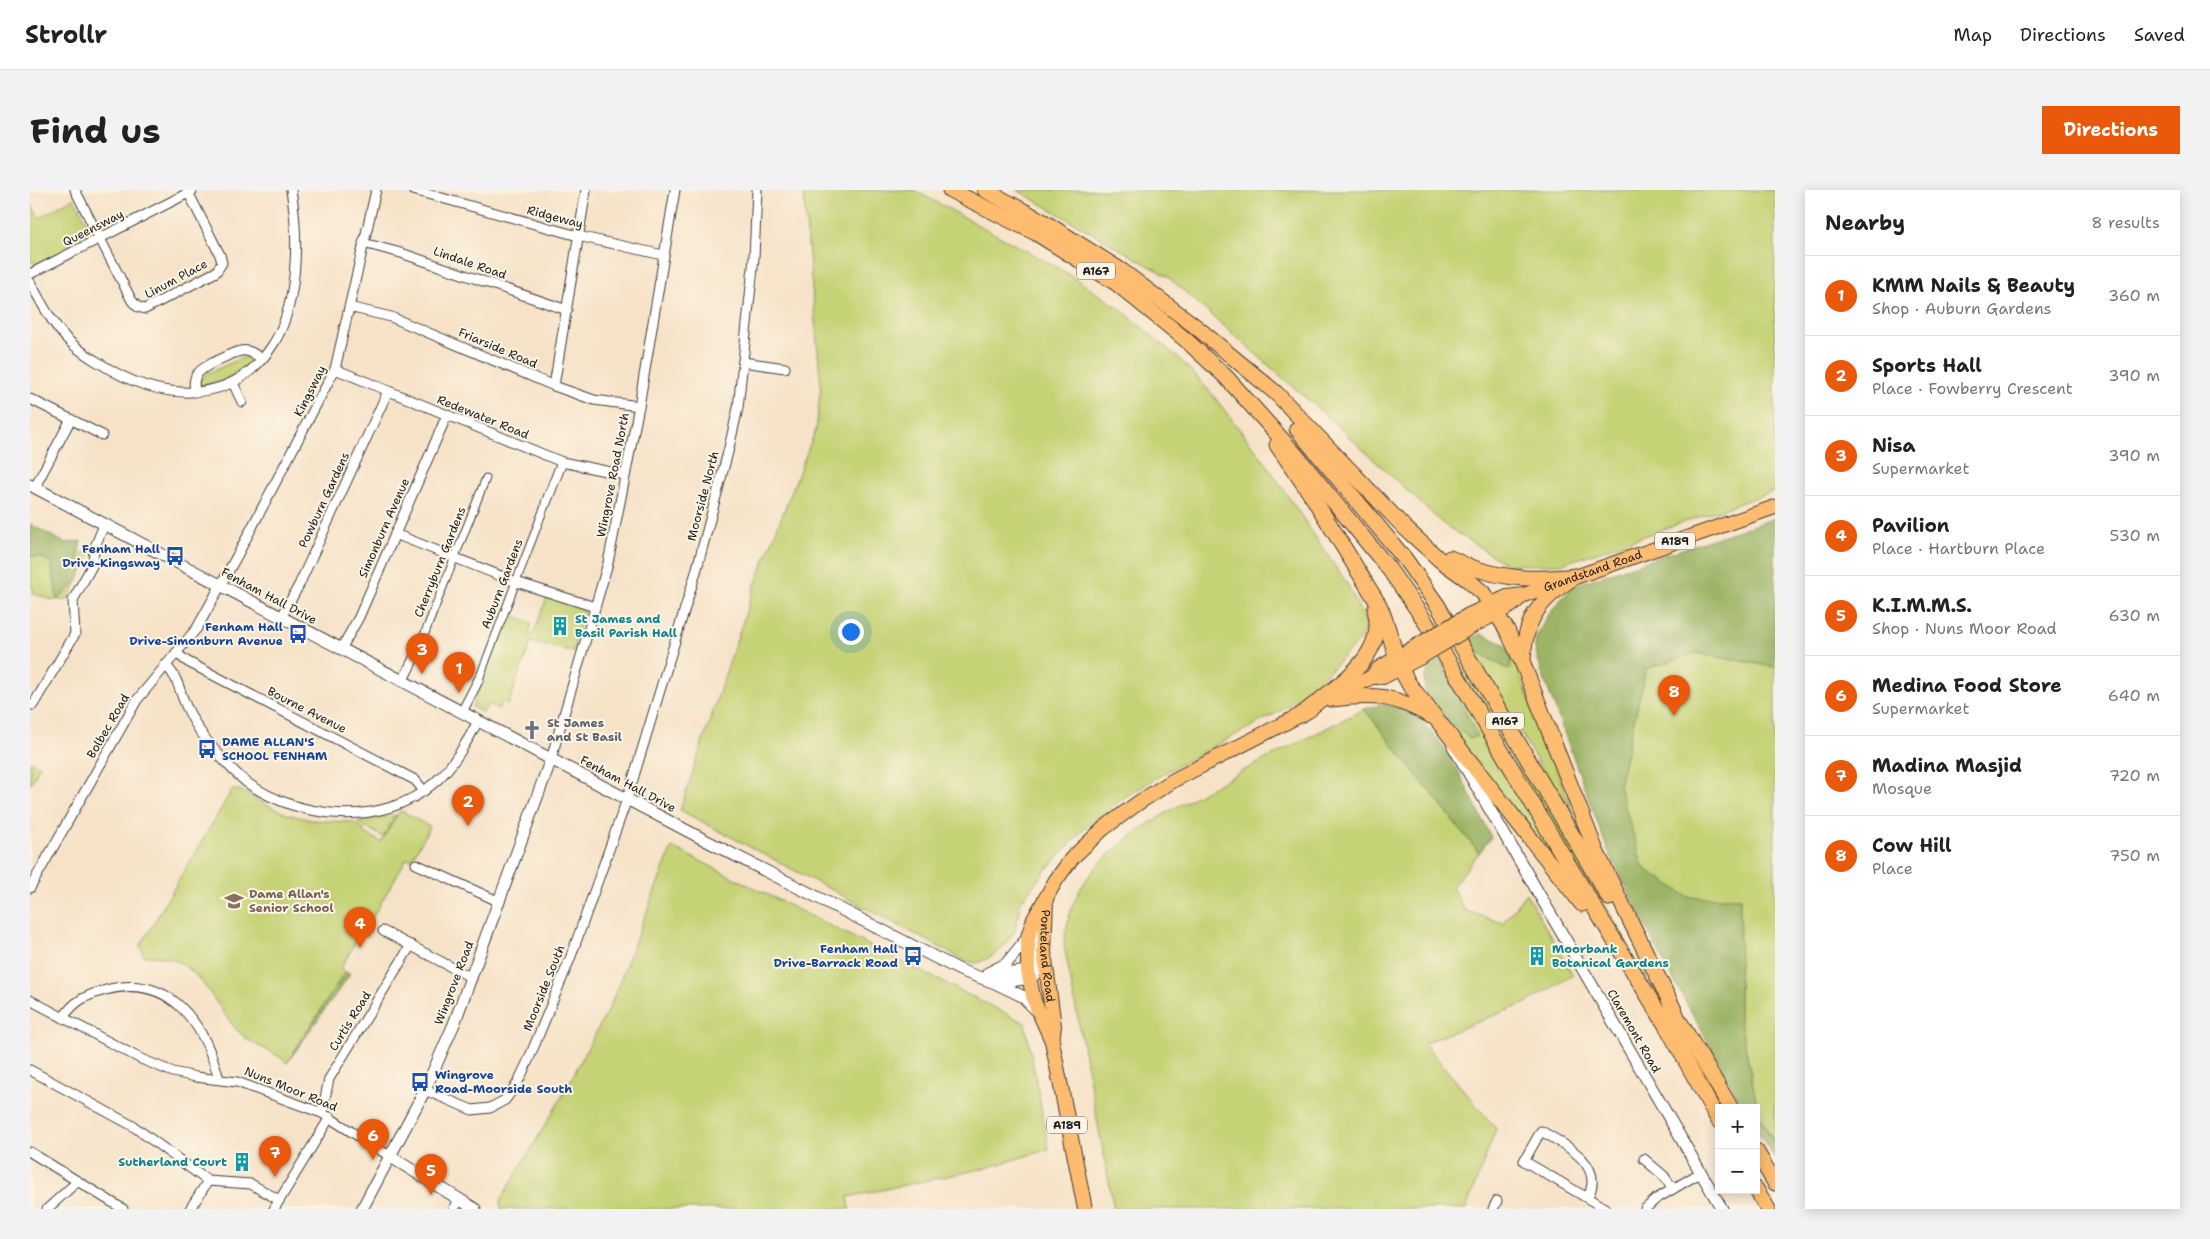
<!DOCTYPE html>
<meta charset="utf-8">
<style>
:root{--surface:#fff;--page:#f2f2f2;--text:#222;--muted:#767676;--line:#e0e0e0;--accent:#ea580c}
body{margin:0;font-family:"Shantell Sans",sans-serif;background:var(--page);color:var(--text)}
.controls{position:absolute;right:15px;bottom:15px;display:grid;overflow:hidden;border-radius:0px;box-shadow:0 2px 12px #0003}
.controls button{width:45px;height:45px;display:grid;place-items:center;padding:0;border:0;border-bottom:1px solid var(--line);background:var(--surface);color:var(--text);font:25px sans-serif}
.you{position:absolute;left:820px;top:441px;width:18px;height:18px;margin:-12px;border:4px solid #fff;border-radius:50%;background:#1a73e8;box-shadow:0 0 0 8px #1a73e833}
.badge{display:grid;place-items:center;width:32px;height:32px;border-radius:50%;background:var(--accent);color:#fff;font-size:16px;font-weight:700}
.pin{position:absolute;translate:-50% -41px;filter:drop-shadow(0 1px 2px #0008)}
.pin::after{content:'';position:absolute;top:26px;width:18px;height:15px;background:inherit;clip-path:polygon(0 0,100% 0,50% 100%)}
.list{margin:0;padding:0;list-style:none}
h2{display:flex;justify-content:space-between;align-items:center;height:65px;margin:0;padding:0 20px;font-size:21px}
h2 small{font-size:16px;font-weight:400;color:var(--muted)}
.list li{display:grid;grid-template-columns:32px 1fr auto;gap:15px;align-items:center;box-sizing:border-box;height:80px;padding:0 20px;border-top:1px solid var(--line)}
.list b{display:block;font-size:19px;white-space:nowrap}
.list p{margin:0;font-size:16px;white-space:nowrap;color:var(--muted)}
.list em{font-size:16px;font-style:normal;color:var(--muted)}
.map{position:relative;flex:none;width:1745px;height:1019px;overflow:hidden;border-radius:0px}
header{display:flex;align-items:center;gap:30px;box-sizing:border-box;height:70px;padding:0 25px;background:var(--surface);border-bottom:1px solid var(--line)}
header strong{font-size:24px}
nav{display:flex;gap:28px;margin-inline-start:auto;font-size:18px}
.intro{display:flex;align-items:center;justify-content:space-between;box-sizing:border-box;height:120px;padding:0 30px}
h1{margin:0;font-size:35px}
.button{padding:12px 22px;border-radius:0px;background:var(--accent);color:#fff;font-size:18px;font-weight:700}
main{display:flex;gap:30px;padding:0 30px}
aside{flex:1;background:var(--surface);border-radius:0px;box-shadow:0 2px 12px #0003}
.map>svg:first-child{display:block}
.green{fill:#c5d274;stroke:#707748}
.forest{fill:#9cb466;stroke:#5c6841}
.lines{fill:none;stroke-linecap:round;stroke-linejoin:round}
.pedestrian-casing{stroke:#3d3a36;stroke-width:9}
.minor-casing{stroke:#3d3a36;stroke-width:11}
.tertiary-casing{stroke:#3d3a36;stroke-width:13}
.primary-casing{stroke:#3d3a36;stroke-width:16}
.trunk-casing{stroke:#3d3a36;stroke-width:17}
.pedestrian{stroke:#fff;stroke-width:7}
.minor{stroke:#fff;stroke-width:9}
.tertiary{stroke:#fff;stroke-width:11}
.primary{stroke:#fdbc6f;stroke-width:14}
.trunk{stroke:#fdbc6f;stroke-width:15}
.primary-bridge-casing{stroke:#3d3a36;stroke-width:16;stroke-linecap:butt}
.primary-bridge{stroke:#fdbc6f;stroke-width:14}
.labels{text-anchor:middle;stroke-width:4;stroke-linejoin:round;paint-order:stroke}
.shield{fill:#fcf5e5;stroke:#5f5d58;stroke-width:1}
.shield-label{font-size:11px;font-weight:bold;fill:#1c1c1c}
.street-label{font-size:12px;fill:#1c1c1c;stroke:#fcf5e5}
.transit-label{font-size:12px;font-weight:bold;fill:#164399;stroke:#fcf5e5;text-anchor:end}
.culture-label{font-size:12px;font-weight:bold;fill:#0d838f;stroke:#fcf5e5;text-anchor:start}
.worship-label{font-size:12px;font-weight:bold;fill:#5b616d;stroke:#fcf5e5;text-anchor:start}
.education-label{font-size:12px;font-weight:bold;fill:#785e54;stroke:#fcf5e5;text-anchor:start}
</style>
<header>
<strong>Strollr</strong>
<nav><a>Map</a><a>Directions</a><a>Saved</a></nav>
</header>
<div class="intro"><h1>Find us</h1><a class="button">Directions</a></div>
<main>
<div class="map">
<svg width="1745" height="1019" viewBox="0 0 1745 1019">
<rect width="100%" height="100%" fill="#fcf5e5"/>
<filter id="ink" filterUnits="userSpaceOnUse"><feTurbulence type="fractalNoise" baseFrequency=".02" numOctaves="2"/><feDisplacementMap in="SourceGraphic" scale="10" xChannelSelector="R" yChannelSelector="G"/><feConvolveMatrix kernelMatrix="1 2 1 2 8 2 1 2 1" color-interpolation-filters="sRGB"/></filter>
<filter id="wash" filterUnits="userSpaceOnUse"><feTurbulence type="fractalNoise" baseFrequency=".0096" numOctaves="4" result="noise"/><feDisplacementMap in="SourceGraphic" scale="20" xChannelSelector="R" yChannelSelector="G"/><feGaussianBlur stdDeviation="1.12" result="paint"/><feColorMatrix in="noise" values="0 0 0 0 0 0 0 0 0 0 0 0 0 0 0 0 0 1.4 0 .05"/><feComposite in="paint" operator="in"/></filter>
<g filter="url(#wash)">
<rect width="100%" height="100%" fill="#f6e2c7"/>
<g class="green">
<path d="M773,0h111l151,82 54,36 63,53 30,33 53,68 84,125 17,37 -3,10 -5,8 -51,51 -25,17 -114,61 -46,28 -38,30 -39,42 -24,30 -6,30 -13,17 -8,7 -16,8 -12,-2 -286,-151 75,-225 61,-156 5,-43z"/>
<path d="M987,0h758v301l-213,73 -55,1 -65,-42 -111,-103 -164,-144z"/>
<path d="M44,8l15,28 -6,13 -45,25 -8,-3v-59l9,16z"/>
<path d="M214,167l10,4 -30,19 -24,6 -1,-6 5,-5z"/>
<path d="M0,362l41,3 20,-3 -23,48h-16l-20,-7 2,-4 -4,-3z"/>
<path d="M517,407l37,11 -11,44 -42,-10 -23,63 -6,-4 -3,8 -11,-5 -5,9 -11,-6 37,-93 23,9 -3,11 4,1z"/>
<path d="M1441,458l38,22 3,-15 73,188z"/>
<path d="M1665,463l80,14v477l-16,-29 -20,-99 1,-118h-52l-46,-31 -23,-81 27,-117z"/>
<path d="M1411,471l127,218 -135,-173 37,33z"/>
<path d="M1431,473l15,17 171,297 -2,2 -178,-296z"/>
<path d="M1334,519l115,144 -27,34 12,23 39,13 23,-30 47,82 -47,28 -102,40 72,86 -30,80h-352l-50,-264c3,-26 9,-49 26,-70 31,-39 76,-62 119,-86 51,-28 103,-53 155,-80z"/>
<path d="M0,571l10,5 -10,19z"/>
<path d="M202,600h8l21,12 26,12 24,6 41,2 12,7 -1,3 18,10 18,-30 3,-1 28,16 -19,33 -4,-2 -39,67 -5,-2 -1,7 -21,38 4,4 -58,91c-13,-13 -32,-15 -46,-29 -23,-22 -36,-61 -67,-74 -9,-4 -21,-3 -30,-4l-4,-10z"/>
<path d="M366,625l-13,22 -26,-15z"/>
<path d="M642,657l353,176 24,126 -63,19 -138,29 2,12h-349l-1,-8 60,-101 50,-94z"/>
</g>
<g class="forest">
<path d="M1745,328v149l-80,-14 -49,16 -27,117 24,81 45,30 52,1 -1,118 20,99 16,29v15l-19,-31v-20h-12l-85,-155 -52,-105 -65,-175c-2,-8 -6,-18 -7,-26 0,-20 26,-49 40,-62z"/>
<path d="M0,334l35,19 16,-2 -3,16 5,7c-4,21 -10,22 -26,35l-6,-37 -9,-4 -12,-2z"/>
<path d="M1452,444l22,10 8,11 -2,15 -39,-22 -4,-8z"/>
<path d="M1406,469l5,2 36,75 -7,3c-25,-22 -66,-46 -34,-80z"/>
<path d="M1353,514c10,3 20,5 29,11 36,23 59,84 79,122l-12,16 -115,-144z"/>
<path d="M315,782l5,2 -63,89z"/>
</g>
</g>
<g filter="url(#ink)">
<g class="lines">
<g class="pedestrian-casing">
<g id="pedestrian">
<path d="M389,458l67,-170"/>
<path d="M449,489l67,-176"/>
</g>
</g>
<g class="minor-casing">
<g id="minor">
<path d="M45,0l57,111 6,6 7,2 71,-37 6,-9 -2,-8 -33,-65"/>
<path d="M383,0l165,46 85,19"/>
<path d="M333,53l38,10 166,57"/>
<path d="M0,84l162,-83"/>
<path d="M0,92c11,20 21,40 37,57 10,10 22,18 34,25 54,35 127,45 169,-15 29,-40 29,-112 21,-159"/>
<path d="M319,117l42,10 163,69 40,14 45,6"/>
<path d="M713,172l42,6"/>
<path d="M305,179l227,93 63,13"/>
<path d="M203,193l9,19"/>
<path d="M524,196l32,-196"/>
<path d="M165,202c-1,-7 -2,-13 3,-19 6,-7 33,-20 43,-22 8,-2 15,4 21,8"/>
<path d="M0,209l72,36"/>
<path d="M5,297l36,-68"/>
<path d="M516,313l16,-41"/>
<path d="M365,344l121,48 79,25"/>
<path d="M251,428l18,-33 89,-194"/>
<path d="M311,459l18,-32 88,-202"/>
<path d="M146,463l12,9 227,118 9,11"/>
<path d="M135,475c14,12 14,27 22,43 7,15 16,29 27,41 10,12 20,23 32,33 53,38 137,46 188,1 17,-14 34,-42 44,-62"/>
<path d="M372,492l17,-34"/>
<path d="M0,515h3l42,-71 -2,-34 20,-36 1,-15 10,-24"/>
<path d="M432,522l17,-33"/>
<path d="M521,569l57,-196 31,-157 36,-216"/>
<path d="M386,674l84,38"/>
<path d="M0,698l107,-188 60,-72 41,-74 97,-185 41,-179"/>
<path d="M353,741l89,47"/>
<path d="M0,810l111,59 32,13 23,5 41,5 85,31 69,44"/>
<path d="M33,828c11,-17 23,-23 43,-28 64,-17 98,33 113,89"/>
<path d="M0,880l103,56 75,55 43,3 28,16"/>
<path d="M395,900l47,20 18,-2 15,-8 12,-16 11,-23 42,-102 57,-160 69,-227 32,-120 10,-44 16,-150 3,-68"/>
<path d="M292,923l7,-34 82,-134"/>
<path d="M0,962l93,57"/>
<path d="M1614,969l20,17 9,13"/>
<path d="M1557,1008c20,-33 -23,-54 -46,-67l-17,30 82,48"/>
<path d="M17,1019l31,-28"/>
<path d="M160,1019l18,-28"/>
<path d="M244,1019l56,-92"/>
<path d="M424,1019l5,-9"/>
<path d="M1463,1019l4,-8"/>
<path d="M1615,1019l11,-10 44,-26"/>
</g>
</g>
<g class="tertiary-casing">
<g id="tertiary">
<path d="M0,295l669,352 263,134 33,12 37,-5c10,-10 3,-45 10,-62"/>
<path d="M1423,556l269,463"/>
<path d="M958,783l18,-9 22,-27"/>
<path d="M958,786l40,-5 8,1"/>
<path d="M967,794l25,12 15,15"/>
<path d="M361,967l84,52"/>
<path d="M332,1019l63,-119 29,-66 97,-265"/>
</g>
</g>
<g class="primary-casing">
<g id="primary">
<path id="s1" d="M1439,425l38,-18 17,-2 251,-88"/>
<path d="M1444,435l38,-20 9,-8"/>
<path d="M1342,487h11l38,-20"/>
<path d="M1301,508l41,-21 6,-8 37,-22"/>
<path id="s2" d="M1016,710l-2,52 10,74 -2,15"/>
<path d="M1055,1019l-33,-168 -18,-40 -6,-30v-34l6,-18 22,-39 16,-22 32,-30 34,-25 36,-23 136,-70"/>
</g>
</g>
<g class="trunk-casing">
<g id="trunk">
<path d="M920,0l86,43 80,50 70,57 40,37 69,77 94,115 34,49 148,251 96,158 52,94"/>
<path d="M955,0l59,32 78,49 73,55 81,67 129,135 35,32 28,20 15,13 24,37 16,34 73,187 80,163"/>
<path d="M1267,239l108,130 33,47 171,292"/>
<path d="M1247,255l37,54 65,106c12,25 15,55 30,79l173,220"/>
<path d="M1420,368c41,21 81,23 126,18"/>
<path d="M1493,473c1,-43 15,-62 50,-85"/>
<path d="M1301,509c44,-5 60,-5 100,17"/>
<path d="M1271,525c31,-26 88,-58 74,-105"/>
<path d="M1641,817l60,101"/>
<path d="M1726,961l19,32"/>
<path d="M1726,999l12,20"/>
</g>
</g>
<use href="#pedestrian" class="pedestrian"/>
<use href="#minor" class="minor"/>
<use href="#tertiary" class="tertiary"/>
<use href="#primary" class="primary"/>
<use href="#trunk" class="trunk"/>
<g class="primary-bridge-casing">
<g id="primary-bridge">
<path d="M1385,457l54,-32"/>
<path d="M1391,467l53,-32"/>
</g>
</g>
<use href="#primary-bridge" class="primary-bridge"/>
</g>
</g>
<defs>
<g id="bus-bare" transform="scale(1.5)"><path d="M-5-6H5V4H4V6H2V4H-2V6H-4V4H-5ZM-3.5-4V0h7V-4ZM-3.5 1.2v1.5H-2V1.2ZM2 1.2v1.5H3.5V1.2Z" fill="#1a4fb4" stroke="#fcf5e5" stroke-width="2.5" paint-order="stroke"/></g>
<g id="building-bare" transform="scale(1.5)"><path d="M-4-6H4V6H1V3H-1V6H-4ZM-2.5-4.3h1.7v1.8h-1.7ZM.8-4.3h1.7v1.8H.8ZM-2.5-1h1.7V.8h-1.7ZM.8-1h1.7V.8H.8Z" fill="#0f9aa8" stroke="#fcf5e5" stroke-width="2.5" paint-order="stroke"/></g>
<g id="church-bare" transform="scale(1.5)"><path d="M-1.2-6h2.4v3.5h3.3v2.4h-3.3V6h-2.4V-.1h-3.3v-2.4h3.3Z" fill="#6b7280" stroke="#fcf5e5" stroke-width="2.5" paint-order="stroke"/></g>
<g id="school-bare" transform="scale(1.5)"><path d="M0-5L7-2L0 1L-7-2ZM-4 1L0 2.5L4 1V4Q0 6-4 4Z" fill="#8d6e63" stroke="#fcf5e5" stroke-width="2.5" paint-order="stroke"/></g>
</defs>
<g fill-rule="evenodd">
<use href="#bus-bare" x="145" y="366"/>
<use href="#building-bare" x="530" y="436"/>
<use href="#bus-bare" x="268" y="444"/>
<use href="#church-bare" x="502" y="540"/>
<use href="#bus-bare" x="177" y="559"/>
<use href="#school-bare" x="204" y="711"/>
<use href="#bus-bare" x="883" y="766"/>
<use href="#building-bare" x="1507" y="766"/>
<use href="#bus-bare" x="390" y="892"/>
<use href="#building-bare" x="212" y="972"/>
</g>
<g class="labels">
<g class="shield">
<rect x="1047" y="72.5" width="38" height="17" rx="4"/>
<rect x="1625" y="342.5" width="40" height="17" rx="4"/>
<rect x="1456" y="522.5" width="38" height="17" rx="4"/>
<rect x="1017" y="926.5" width="40" height="17" rx="4"/>
</g>
<g class="shield-label">
<text x="1066" y="85">A167</text>
<text x="1645" y="355">A189</text>
<text x="1475" y="535">A167</text>
<text x="1037" y="939">A189</text>
</g>
<g class="street-label">
<text transform="translate(525 27) rotate(15)" y="4">Ridgeway</text>
<text transform="translate(63 38) rotate(-27)" y="4">Queensway</text>
<text transform="translate(440 73) rotate(19)" y="4">Lindale Road</text>
<text transform="translate(146 89) rotate(-28)" y="4">Linum Place</text>
<text transform="translate(468 158) rotate(23)" y="4">Friarside Road</text>
<text transform="translate(280 201) rotate(-63)" y="4">Kingsway</text>
<text transform="translate(453 227) rotate(22)" y="4">Redewater Road</text>
<text transform="translate(583 285) rotate(-79)" y="4">Wingrove Road North</text>
<text transform="translate(673 306) rotate(-75)" y="4">Moorside North</text>
<text transform="translate(294 310) rotate(-65)" y="4">Powburn Gardens</text>
<text transform="translate(354 338) rotate(-66)" y="4">Simonburn Avenue</text>
<text transform="translate(410 372) rotate(-68)" y="4">Cherryburn Gardens</text>
<text dy="4" stroke="none"><textPath href="#s1" startOffset="132">Grandstand Road</textPath></text>
<text transform="translate(472 394) rotate(-69)" y="4">Auburn Gardens</text>
<text transform="translate(239 406) rotate(28)" y="4">Fenham Hall Drive</text>
<text transform="translate(277 520) rotate(27)" y="4">Bourne Avenue</text>
<text transform="translate(78 536) rotate(-60)" y="4">Bolbec Road</text>
<text transform="translate(598 594) rotate(28)" y="4">Fenham Hall Drive</text>
<text dy="4" stroke="none"><textPath href="#s2" startOffset="56">Ponteland Road</textPath></text>
<text transform="translate(424 793) rotate(-69)" y="4">Wingrove Road</text>
<text transform="translate(514 798) rotate(-68)" y="4">Moorside South</text>
<text transform="translate(320 831) rotate(-58)" y="4">Curtis Road</text>
<text transform="translate(1604 841) rotate(60)" y="4">Claremont Road</text>
<text transform="translate(261 899) rotate(22)" y="4">Nuns Moor Road</text>
</g>
<g class="transit-label">
<text x="130" y="363">Fenham Hall<tspan x="130" dy="14">Drive-Kingsway</tspan></text>
<text x="253" y="441">Fenham Hall<tspan x="253" dy="14">Drive-Simonburn Avenue</tspan></text>
<text x="192" y="556" text-anchor="start">DAME ALLAN'S<tspan x="192" dy="14">SCHOOL FENHAM</tspan></text>
<text x="868" y="763">Fenham Hall<tspan x="868" dy="14">Drive-Barrack Road</tspan></text>
<text x="405" y="889" text-anchor="start">Wingrove<tspan x="405" dy="14">Road-Moorside South</tspan></text>
</g>
<g class="culture-label">
<text x="545" y="433">St James and<tspan x="545" dy="14">Basil Parish Hall</tspan></text>
<text x="1522" y="763">Moorbank<tspan x="1522" dy="14">Botanical Gardens</tspan></text>
<text x="197" y="976" text-anchor="end">Sutherland Court</text>
</g>
<g class="worship-label">
<text x="517" y="537">St James<tspan x="517" dy="14">and St Basil</tspan></text>
</g>
<g class="education-label">
<text x="219" y="708">Dame Allan's<tspan x="219" dy="14">Senior School</tspan></text>
</g>
</g>
</svg>
<div class="controls">
<button>+</button>
<button>−</button>
</div>
<div class="you"></div>
<div class="pin badge" style="left:429px;top:503px">1</div>
<div class="pin badge" style="left:438px;top:636px">2</div>
<div class="pin badge" style="left:392px;top:484px">3</div>
<div class="pin badge" style="left:330px;top:758px">4</div>
<div class="pin badge" style="left:401px;top:1005px">5</div>
<div class="pin badge" style="left:343px;top:970px">6</div>
<div class="pin badge" style="left:245px;top:987px">7</div>
<div class="pin badge" style="left:1644px;top:526px">8</div>
</div>
<aside>
<h2>Nearby<small>8 results</small></h2>
<ul class="list">
<li><span class="badge">1</span><div><b>KMM Nails &amp; Beauty</b><p>Shop · Auburn Gardens</p></div><em>360 m</em></li>
<li><span class="badge">2</span><div><b>Sports Hall</b><p>Place · Fowberry Crescent</p></div><em>390 m</em></li>
<li><span class="badge">3</span><div><b>Nisa</b><p>Supermarket</p></div><em>390 m</em></li>
<li><span class="badge">4</span><div><b>Pavilion</b><p>Place · Hartburn Place</p></div><em>530 m</em></li>
<li><span class="badge">5</span><div><b>K.I.M.M.S.</b><p>Shop · Nuns Moor Road</p></div><em>630 m</em></li>
<li><span class="badge">6</span><div><b>Medina Food Store</b><p>Supermarket</p></div><em>640 m</em></li>
<li><span class="badge">7</span><div><b>Madina Masjid</b><p>Mosque</p></div><em>720 m</em></li>
<li><span class="badge">8</span><div><b>Cow Hill</b><p>Place</p></div><em>750 m</em></li>
</ul>
</aside>
</main>
